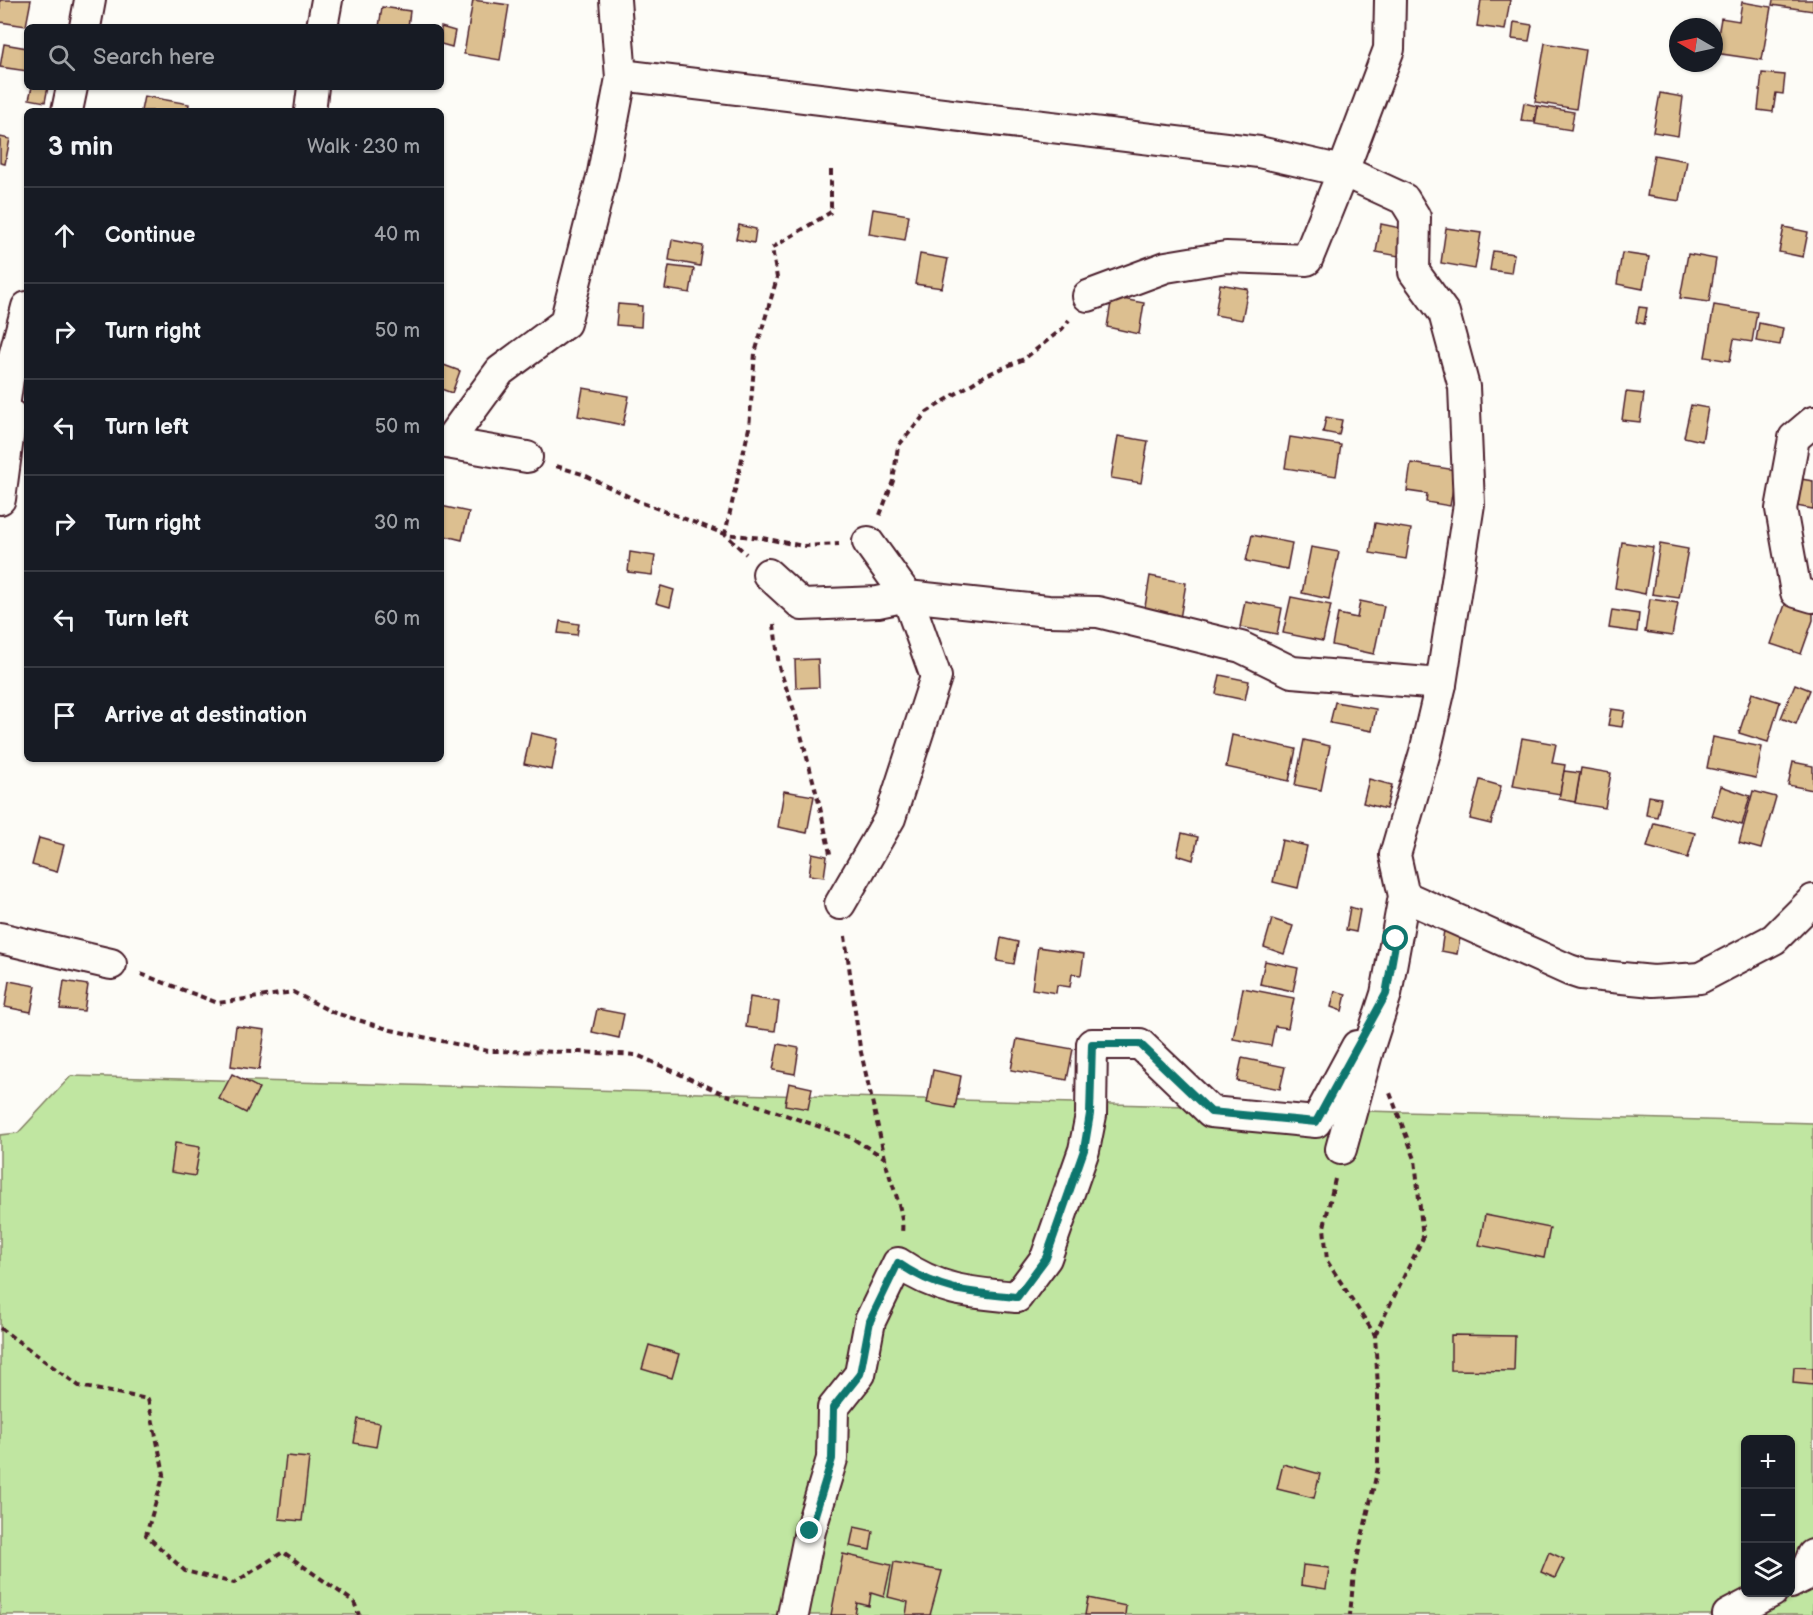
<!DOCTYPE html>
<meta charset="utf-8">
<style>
:root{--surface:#171b24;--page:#242831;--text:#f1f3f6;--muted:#9ea1a6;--line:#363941}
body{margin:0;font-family:"Balsamiq Sans",sans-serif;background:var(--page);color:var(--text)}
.controls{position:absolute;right:18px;bottom:18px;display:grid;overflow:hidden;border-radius:9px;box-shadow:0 2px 4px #0004}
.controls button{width:54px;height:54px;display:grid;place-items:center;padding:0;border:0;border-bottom:2px solid var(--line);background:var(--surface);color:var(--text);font:30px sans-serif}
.compass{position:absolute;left:1669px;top:18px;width:54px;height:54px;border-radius:50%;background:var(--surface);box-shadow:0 2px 4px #0004;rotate:279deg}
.stop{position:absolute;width:18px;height:18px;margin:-14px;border:4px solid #0f766e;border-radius:50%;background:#fff}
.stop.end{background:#0f766e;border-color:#fff;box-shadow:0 2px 6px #0008}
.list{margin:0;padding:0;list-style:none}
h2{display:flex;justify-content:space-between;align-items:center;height:78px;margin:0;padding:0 24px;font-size:26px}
h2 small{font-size:20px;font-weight:400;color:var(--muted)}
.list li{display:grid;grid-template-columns:39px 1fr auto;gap:18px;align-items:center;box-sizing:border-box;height:96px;padding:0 24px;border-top:2px solid var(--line)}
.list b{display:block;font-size:22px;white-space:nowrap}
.list em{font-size:20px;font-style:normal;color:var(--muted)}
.icon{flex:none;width:33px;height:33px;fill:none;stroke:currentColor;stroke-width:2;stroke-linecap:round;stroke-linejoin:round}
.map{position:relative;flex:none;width:1813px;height:1615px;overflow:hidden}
.search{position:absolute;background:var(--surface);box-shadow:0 2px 4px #0004;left:24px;top:24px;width:420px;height:66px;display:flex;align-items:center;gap:15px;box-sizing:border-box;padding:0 21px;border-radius:9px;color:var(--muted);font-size:22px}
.panel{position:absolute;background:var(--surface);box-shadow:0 2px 4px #0004;left:24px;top:108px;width:420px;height:654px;border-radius:9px}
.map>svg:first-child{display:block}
.green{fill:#c0e6a1;stroke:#858266;stroke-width:1.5;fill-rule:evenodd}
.building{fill:#dcbf90;stroke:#4a1f2b;stroke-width:1.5}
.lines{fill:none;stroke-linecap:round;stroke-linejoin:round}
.street-casing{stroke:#4a1f2b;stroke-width:34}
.path{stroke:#4a1f2b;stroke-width:4;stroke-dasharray:6 4.5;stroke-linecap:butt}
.street{stroke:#fdfcf7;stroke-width:30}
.route{stroke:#0f766e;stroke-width:8}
</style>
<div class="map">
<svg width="1813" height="1615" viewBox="0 0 1813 1615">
<rect width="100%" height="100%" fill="#fdfcf7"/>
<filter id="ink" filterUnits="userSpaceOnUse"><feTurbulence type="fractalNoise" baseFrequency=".0167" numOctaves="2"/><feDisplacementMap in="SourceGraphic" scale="12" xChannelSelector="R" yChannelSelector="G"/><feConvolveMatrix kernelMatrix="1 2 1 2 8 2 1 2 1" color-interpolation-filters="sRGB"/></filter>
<g filter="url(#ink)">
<path class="green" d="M71,1076l1742,47v492h-1813v-480l18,-2zM1746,1440h44v152h-44z"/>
<g class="building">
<path d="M0,0h31l-5,26 -26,-4z"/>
<path d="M473,0l36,5 -9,55 -36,-6z"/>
<path d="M1481,0h29l-5,30 -28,-4z"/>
<path d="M1773,0h40v11l-41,-6z"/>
<path d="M1742,2l29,5 -9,53 -47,-7 6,-35 18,3z"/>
<path d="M382,7l28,4 -2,16h-29z"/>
<path d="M1514,22l18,3 -3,16 -17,-2z"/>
<path d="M441,27l14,4 -3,16 -11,-3z"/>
<path d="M1545,43l40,7 -9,59 -41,-7z"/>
<path d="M4,44l23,4v23l-27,-4z"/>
<path d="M1762,73l23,2 -2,19 -7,-1 -3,19 -15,-2z"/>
<path d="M32,87h16l-3,15 -16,-3z"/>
<path d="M1660,93l23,4 -5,39 -25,-4z"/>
<path d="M144,96l45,8 -1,7h-47z"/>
<path d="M1524,103l13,3 -3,16 -13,-1z"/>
<path d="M1538,106l36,6 -3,18 -36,-6z"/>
<path d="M0,137l10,2 -5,25 -5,-1z"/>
<path d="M1654,155l33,6 -7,40 -33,-5z"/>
<path d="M873,209l36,6 -4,25 -36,-6z"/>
<path d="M1381,224l34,7 -5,27 -34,-6z"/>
<path d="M739,225l17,4 -2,14 -18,-4z"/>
<path d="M1784,227l24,5 -5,25 -24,-5z"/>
<path d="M1446,228l35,5 -6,36 -34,-6z"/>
<path d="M672,240l31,6 -3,20 -31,-6z"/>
<path d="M1493,251l21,3 -3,19 -21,-3z"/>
<path d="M1622,253l27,4 -6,32 -26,-5z"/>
<path d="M920,254l28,5 -6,29 -27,-4z"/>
<path d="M1688,254l28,5 -7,43 -29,-4z"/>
<path d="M669,266l25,3 -4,24 -25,-4z"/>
<path d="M1220,284l28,5 -6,31 -27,-5z"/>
<path d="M1112,297l32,6 -5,31 -32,-7z"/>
<path d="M618,304l24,2 -1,21 -25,-2z"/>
<path d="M1714,305l43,7 -5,30 -18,-3 -4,22 -25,-4z"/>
<path d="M1639,307l8,1 -3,16 -8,-2z"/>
<path d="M1759,323l24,5 -3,17 -24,-4z"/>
<path d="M441,364l19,7 -8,22 -11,-4z"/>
<path d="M583,388l46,8 -6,29 -45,-9z"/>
<path d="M1626,392l18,2 -4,28 -18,-2z"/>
<path d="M1691,405l17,3 -6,33 -18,-4z"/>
<path d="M1326,417l16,3 -3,15 -16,-3z"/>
<path d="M1118,436l30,5 -7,42 -30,-5z"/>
<path d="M1290,437l51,8 -5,31 -51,-8z"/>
<path d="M1411,463l45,7 -6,36 -24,-4 1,-8 -20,-3z"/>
<path d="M1801,479l12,2v28l-17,-3z"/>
<path d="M441,506l28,6 -7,28 -21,-5z"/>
<path d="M1375,523l36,6 -5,30 -36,-6z"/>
<path d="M1252,535l40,8 -5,26 -41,-8z"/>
<path d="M1622,542l31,5 -8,47 -30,-6z"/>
<path d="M1660,544l28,5 -9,49 -27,-4z"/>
<path d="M1311,547l28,5 -10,47 -27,-6z"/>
<path d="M630,552l25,4 -3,19 -24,-3z"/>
<path d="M1150,576l36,7 -6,36 -36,-6z"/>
<path d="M661,586l13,4 -4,17 -14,-4z"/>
<path d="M1291,597l40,8 -8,36 -40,-8z"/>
<path d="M1650,599l28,4 -6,33 -27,-4z"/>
<path d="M1787,599l26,9v12l-12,34 -30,-10z"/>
<path d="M1245,601l37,7 -5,26 -37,-7z"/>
<path d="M1360,601l24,5 -10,48 -42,-9 6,-31 19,4z"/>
<path d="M1612,610l27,4 -2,18 -28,-4z"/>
<path d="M560,621l19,3 -2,11 -19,-2z"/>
<path d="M818,659l1,28 -23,1 -1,-28z"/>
<path d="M1220,675l29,6 -4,19 -29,-6z"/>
<path d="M1795,684l15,6 -14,34 -15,-6z"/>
<path d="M1752,693l28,9 -12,40 -29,-9z"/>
<path d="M1335,702l41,7 -4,22 -42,-8z"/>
<path d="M1611,709l14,2 -3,16 -14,-2z"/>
<path d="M531,733l27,6 -6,31 -28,-6z"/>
<path d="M1232,735l64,14 -7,32 -63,-14z"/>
<path d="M1713,737l49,10 -6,31 -49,-10z"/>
<path d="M1522,738l34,6 -4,19 13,2 -5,29 -47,-8z"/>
<path d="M1304,740l26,6 -9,44 -26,-5z"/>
<path d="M1793,762l20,4v24l-25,-5z"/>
<path d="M1581,768l30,5 -6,35 -30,-5z"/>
<path d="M1564,771l16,2 -5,29 -16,-3z"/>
<path d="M1369,779l23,6 -6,24 -23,-6z"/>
<path d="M1480,780l21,6 -10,38 -21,-5z"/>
<path d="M1721,786l29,10 -8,29 -30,-9z"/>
<path d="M784,791l30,5 -7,37 -29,-6z"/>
<path d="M1753,791l23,6 -15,52 -22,-6z"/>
<path d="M1649,796l12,2 -4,19 -11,-2z"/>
<path d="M1654,823l41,10 -7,25 -41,-11z"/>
<path d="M1182,833l16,4 -5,23 -16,-5z"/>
<path d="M39,838l25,7 -7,27 -25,-7z"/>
<path d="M1282,840l25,6 -9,42 -25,-6z"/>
<path d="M812,853l15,3 -3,21 -15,-2z"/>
<path d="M1350,907l10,3 -4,22 -10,-2z"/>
<path d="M1272,919l21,7 -9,28 -20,-7z"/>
<path d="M1444,930l17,2 -4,22 -16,-3z"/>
<path d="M1001,938l17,4 -4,22 -17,-3z"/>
<path d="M1038,947l46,7 -3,21 -9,-1 -2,13 -13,-2 -1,8 -24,-4z"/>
<path d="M1265,961l33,7 -5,23 -33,-7z"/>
<path d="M9,981l27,5 -5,26 -26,-5z"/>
<path d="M64,981l24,4 -4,26 -24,-2z"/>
<path d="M1243,988l51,10 -6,30 -13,-2 -4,20 -38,-7z"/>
<path d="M1335,991l11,3 -4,17 -11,-4z"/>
<path d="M750,997l29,5 -4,29 -29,-4z"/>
<path d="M597,1009l27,5 -5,24 -27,-6z"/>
<path d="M236,1026l29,4 -6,40 -28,-4z"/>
<path d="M1017,1039l56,10 -6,31 -56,-10z"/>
<path d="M778,1044l21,4 -4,26 -22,-4z"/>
<path d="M1242,1058l43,9 -5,22 -43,-8z"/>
<path d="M933,1070l28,6 -6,32 -28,-5z"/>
<path d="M232,1074l27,14 -13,25 -27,-14z"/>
<path d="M789,1083l23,5 -4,21 -23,-4z"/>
<path d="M175,1143l25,4 -5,29 -24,-4z"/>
<path d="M1485,1215l65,13 -6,30 -65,-13z"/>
<path d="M1451,1335l64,1 -1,35 -63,-1z"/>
<path d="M649,1345l30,9 -7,24 -30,-9z"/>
<path d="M1794,1367l19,1v17l-20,-2z"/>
<path d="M358,1419l22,4 -4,24 -22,-4z"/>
<path d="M286,1456l23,2 -7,63 -23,-2z"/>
<path d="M1283,1464l37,10 -6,24 -37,-9z"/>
<path d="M854,1527l19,4 -3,19 -20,-4z"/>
<path d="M1549,1552l15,7 -9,19 -14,-6z"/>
<path d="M843,1554l48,11 -7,32 -13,-4 -2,13 -12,-3 -2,12h-24z"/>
<path d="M894,1562l48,9 -12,44h-24l2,-13 -20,-5z"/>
<path d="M1303,1565l26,3 -3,21 -25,-4z"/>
<path d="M1088,1598l38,8 -1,9h-40z"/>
</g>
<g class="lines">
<g class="street-casing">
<g id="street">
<path d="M85,27l5,-27"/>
<path d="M322,27l5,-27"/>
<path d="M621,75l638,77 84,19 -36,89 -81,-3 -60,10 -78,29"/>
<path d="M67,111l5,-24"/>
<path d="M310,111l3,-24"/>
<path d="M1813,422l-19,16 -13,71 15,83 17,5"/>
<path d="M0,436l8,-57 19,-72"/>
<path d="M441,442l86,15"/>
<path d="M448,442l52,-71 65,-48 38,-150 18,-95 -6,-78"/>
<path d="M0,499l11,-84"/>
<path d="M768,574l34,31 76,-3 29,-6 141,15 50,1 143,35 51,25 149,12"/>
<path d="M1404,896l165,74 12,4 72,7 47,-3 74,-39 39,-39"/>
<path d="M840,904l50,-86 46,-141 -29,-81 -39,-54"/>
<path d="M0,938l111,26"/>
<path d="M1341,1149l27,-99 18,-56 18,-98 -9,-41 30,-103 16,-68 28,-180 -5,-117 -20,-74 -30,-41 1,-55 -11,-18 -61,-28 46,-122 1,-49"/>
<path d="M1790,1583l14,-7 9,-21"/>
<path d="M793,1615l17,-84 22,-72 1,-51 27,-34 10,-53 28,-58c41,28 72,30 119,34l29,-39 38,-108 7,-35 1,-71h48l71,68 105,10 41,-76"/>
<path d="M1728,1615l44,-23"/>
</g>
</g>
<g class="path">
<path d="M831,170v42l-59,36 5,30 -22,75 -6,75 -24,106 37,4 41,8 36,-2"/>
<path d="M556,466l26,8 58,28 85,32 21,20"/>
<path d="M880,515l13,-34 5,-35 29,-34 57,-36 40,-17 38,-30 7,-9"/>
<path d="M774,624l5,43 17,49 23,87 12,55"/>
<path d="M845,936l15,112 25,110"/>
<path d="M141,974l77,29 75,-11 39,20 59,18 97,21 92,1 57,3 87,39 126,43 35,21c4,24 20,50 17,75"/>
<path d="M1335,1179l-11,48 3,34 48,74 3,53v80l-24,104 -4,43"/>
<path d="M0,1328l79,58 69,13 16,75 -18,61 39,36 49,12 49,-31 71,50 5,13"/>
<path d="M1375,1335l48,-97 -8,-79 -25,-66"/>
</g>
<use href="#street" class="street"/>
</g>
</g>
<g class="lines" filter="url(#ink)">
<path class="route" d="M810,1531l22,-72 1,-51 27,-34 10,-53 28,-58c41,28 72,30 119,34l29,-39 38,-108 6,-36 2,-70h48l71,68 105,10 70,-128 10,-55"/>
</g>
</svg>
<div class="controls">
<button>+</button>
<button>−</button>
<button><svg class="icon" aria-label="layers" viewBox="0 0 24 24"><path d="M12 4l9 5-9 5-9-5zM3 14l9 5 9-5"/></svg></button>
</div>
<svg class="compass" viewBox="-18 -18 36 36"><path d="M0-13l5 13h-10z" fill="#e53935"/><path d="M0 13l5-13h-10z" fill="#9ea1a6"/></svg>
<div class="stop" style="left:1396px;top:939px"></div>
<div class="stop end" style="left:810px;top:1531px"></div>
<div class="search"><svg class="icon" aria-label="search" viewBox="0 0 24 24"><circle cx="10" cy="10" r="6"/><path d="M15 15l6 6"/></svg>Search here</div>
<section class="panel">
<h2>3 min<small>Walk · 230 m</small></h2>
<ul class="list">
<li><svg class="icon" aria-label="ahead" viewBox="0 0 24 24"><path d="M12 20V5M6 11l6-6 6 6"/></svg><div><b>Continue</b></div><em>40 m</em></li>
<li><svg class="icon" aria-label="right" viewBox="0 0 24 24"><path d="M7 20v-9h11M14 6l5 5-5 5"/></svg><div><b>Turn right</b></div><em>50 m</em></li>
<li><svg class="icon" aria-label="left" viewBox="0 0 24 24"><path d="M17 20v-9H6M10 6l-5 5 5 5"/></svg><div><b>Turn left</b></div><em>50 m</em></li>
<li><svg class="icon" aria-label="right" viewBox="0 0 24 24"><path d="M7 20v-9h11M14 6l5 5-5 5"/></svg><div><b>Turn right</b></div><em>30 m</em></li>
<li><svg class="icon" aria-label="left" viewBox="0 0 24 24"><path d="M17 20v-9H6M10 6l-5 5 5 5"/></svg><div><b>Turn left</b></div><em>60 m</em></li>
<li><svg class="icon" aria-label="arrive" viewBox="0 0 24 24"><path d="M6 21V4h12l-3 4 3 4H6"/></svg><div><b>Arrive at destination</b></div></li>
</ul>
</section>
</div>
